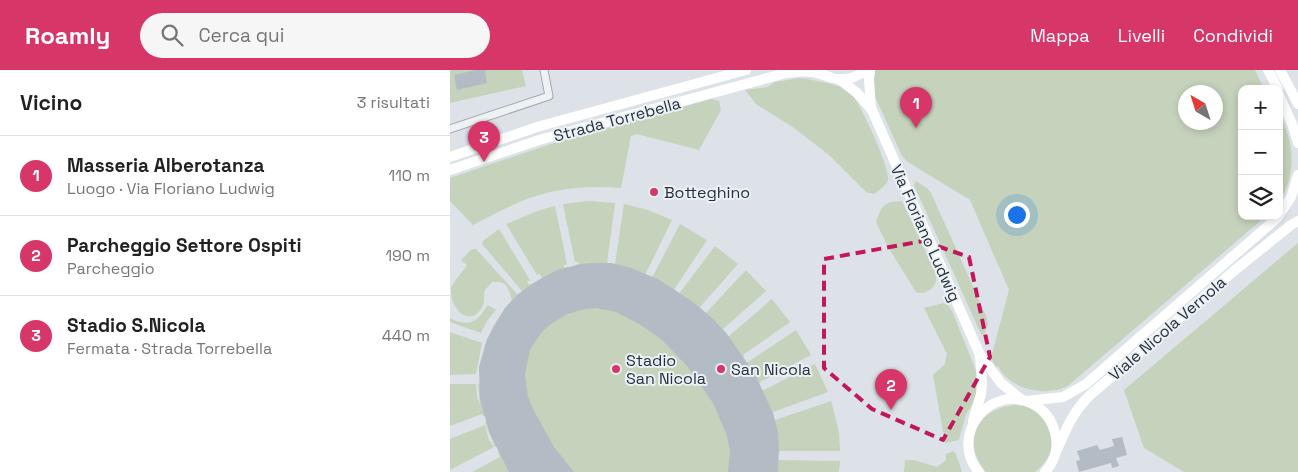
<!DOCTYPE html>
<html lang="it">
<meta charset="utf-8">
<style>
:root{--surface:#fff;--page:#f6f6f6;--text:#222;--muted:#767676;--line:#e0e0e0;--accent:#d73668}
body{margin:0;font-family:"Space Grotesk",sans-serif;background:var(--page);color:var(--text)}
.controls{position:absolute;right:15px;top:15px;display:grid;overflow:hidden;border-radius:10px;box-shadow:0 2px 8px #0003}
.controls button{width:45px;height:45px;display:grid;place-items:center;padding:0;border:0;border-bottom:1px solid var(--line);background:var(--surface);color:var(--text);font:25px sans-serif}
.compass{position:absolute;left:728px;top:15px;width:45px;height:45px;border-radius:50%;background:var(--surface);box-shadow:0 2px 8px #0003;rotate:321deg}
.you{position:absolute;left:566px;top:144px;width:18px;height:18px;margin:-12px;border:4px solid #fff;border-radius:50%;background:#1a73e8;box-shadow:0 0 0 8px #1a73e833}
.badge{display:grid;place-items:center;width:32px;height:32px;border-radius:50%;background:var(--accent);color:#fff;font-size:16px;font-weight:700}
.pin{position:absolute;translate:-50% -41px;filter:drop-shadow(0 1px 2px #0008)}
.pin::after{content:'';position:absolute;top:26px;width:18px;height:15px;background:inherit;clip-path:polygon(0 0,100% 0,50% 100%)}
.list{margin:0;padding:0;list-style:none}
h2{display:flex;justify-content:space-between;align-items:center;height:65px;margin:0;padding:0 20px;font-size:21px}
h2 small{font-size:16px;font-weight:400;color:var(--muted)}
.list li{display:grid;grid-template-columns:32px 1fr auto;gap:15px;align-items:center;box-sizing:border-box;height:80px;padding:0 20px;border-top:1px solid var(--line)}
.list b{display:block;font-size:19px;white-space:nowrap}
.list p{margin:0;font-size:16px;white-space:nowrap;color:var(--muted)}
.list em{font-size:16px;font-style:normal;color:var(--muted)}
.icon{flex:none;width:28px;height:28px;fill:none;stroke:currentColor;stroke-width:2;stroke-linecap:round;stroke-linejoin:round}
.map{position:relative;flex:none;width:848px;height:402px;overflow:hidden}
header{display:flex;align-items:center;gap:30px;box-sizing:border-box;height:70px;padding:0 25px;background:var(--accent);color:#fff}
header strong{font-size:24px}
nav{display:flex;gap:28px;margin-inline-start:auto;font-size:18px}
.search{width:350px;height:45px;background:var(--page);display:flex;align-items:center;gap:12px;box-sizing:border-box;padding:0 18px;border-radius:28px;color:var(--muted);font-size:19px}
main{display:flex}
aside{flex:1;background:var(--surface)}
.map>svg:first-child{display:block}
.green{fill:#c5d2bc;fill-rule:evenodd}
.building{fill:#b3bcc4}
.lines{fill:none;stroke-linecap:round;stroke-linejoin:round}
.street-casing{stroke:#a1aab1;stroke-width:9}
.street{stroke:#eff2f5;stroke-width:7}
.secondary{stroke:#fff;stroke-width:10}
.marked{fill:none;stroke:#c2185b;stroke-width:4;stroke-dasharray:10 6;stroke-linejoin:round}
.poi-dot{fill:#d73668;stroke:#ebf1f5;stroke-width:2}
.labels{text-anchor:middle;stroke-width:4;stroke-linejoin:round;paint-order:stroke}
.street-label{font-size:16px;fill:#25323e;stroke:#ebf1f5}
.poi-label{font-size:16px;fill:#25323e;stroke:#ebf1f5;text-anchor:start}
</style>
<header>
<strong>Roamly</strong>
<div class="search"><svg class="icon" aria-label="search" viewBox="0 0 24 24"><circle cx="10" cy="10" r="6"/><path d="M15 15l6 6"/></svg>Cerca qui</div>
<nav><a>Mappa</a><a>Livelli</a><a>Condividi</a></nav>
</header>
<main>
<aside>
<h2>Vicino<small>3 risultati</small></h2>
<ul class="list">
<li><span class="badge">1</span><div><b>Masseria Alberotanza</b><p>Luogo · Via Floriano Ludwig</p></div><em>110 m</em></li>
<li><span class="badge">2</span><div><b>Parcheggio Settore Ospiti</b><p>Parcheggio</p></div><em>190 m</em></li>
<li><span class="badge">3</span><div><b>Stadio S.Nicola</b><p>Fermata · Strada Torrebella</p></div><em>440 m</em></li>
</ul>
</aside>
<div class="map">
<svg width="848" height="402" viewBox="0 0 848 402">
<rect width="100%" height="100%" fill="#dce2e7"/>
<g class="green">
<path d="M0,0h72l4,16 -76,17z"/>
<path d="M425,0h380l9,19h-22v127h24l-197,169c-22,13 -59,5 -71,-19l-2,1 -5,-9 18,-68 -39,-90 -62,-38 -6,-6 -30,-66v-12zM736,22h30v30h-30z"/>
<path d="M350,8c14,2 38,6 49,13 9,6 42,79 39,89 -2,6 -9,10 -14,14l-8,-2 -37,-37 -35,-27 -38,-24 -11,-14 22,-3 8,-5z"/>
<path d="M261,29l8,2 2,9 -22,40 -62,-16 -6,2 -10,52c-33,-3 -68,0 -99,13 -17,7 -33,16 -49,24l-23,-24v-23l101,-34z"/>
<path d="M829,45c16,27 18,60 0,86z"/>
<path d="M466,111l11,7 4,5 56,125 1,6 -4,11 -3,-1 -67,-149z"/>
<path d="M138,131l27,2 -8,60 8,1 9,-60 24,6 24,10 -26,53 -1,3 6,2 2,-2 27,-52 27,16 -32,48 -1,4 4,3 37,-49 23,18 -38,43 1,2 -2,2 5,4 42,-45 20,21 -43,38 1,2 -2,3 4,3 3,-1 43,-37 18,23 -47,33 1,1 -2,2 3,5 3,-1 48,-32 15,25 -51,27 -2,5 2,3h4l51,-26 13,28 -55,20 -1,9 59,-20 8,31 1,19h-60l-1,2 -3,1 -1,6 65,1 -1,11h-367l28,-15 -2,-5 2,-2 -2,-4 -3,1 -10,-24 3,-2 -1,-5h-4l-1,-2 -32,12v-42h26l1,13 3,8 -2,-21 4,-1v-7h-3l6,-32 4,1c-2,-13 8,-25 15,-35l3,2 5,-12c-4,-10 -3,-20 -20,-18l-7,8c-2,5 0,10 -2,15 -10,23 -33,8 -32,-17 4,-8 11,-16 16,-23l-6,-5 11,-11h4l42,46 4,-4 -40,-47 1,-3 16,-12 31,51 -3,2 2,3 4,-2 2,3 5,-3 -1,-3 3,-2 -2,-4 -3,1 -31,-51 34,-14 15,-4 12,58 -3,1v3l4,-1 1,3 7,-2 -1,-3 4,-1 -1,-2h-3l-12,-58z"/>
<path d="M452,131l32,68c1,4 3,9 2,12 -2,9 -13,14 -20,11l-28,-45 -12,-25c6,-17 8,-20 26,-21z"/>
<path d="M848,173v229h-114l-40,-24 -20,-58z"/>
<path d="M493,233l5,2 5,8 25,63v15l-4,11 -8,12 -7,26 -14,3 -12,-68 12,-11 2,-10 -23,-46z"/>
<path d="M38,235l8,5 -9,11 -6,12 -31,-11v-4c19,10 27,4 38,-13z"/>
<path d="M0,262l32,11 -6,31 -26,1z"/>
<path d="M566,335c4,1 9,0 12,2 7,2 11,7 15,12 15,20 10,38 -8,53h-49c-26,-30 -8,-65 30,-67z"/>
<path d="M35,355l4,15 5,7 -44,23v-31z"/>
<path d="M503,381l3,3 6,18h-58l1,-12h9l23,7 9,-7v-6z"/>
</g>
<g class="building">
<path d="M26,0h9l2,13 -30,7 -3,-15z"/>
<path d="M144,193h17l17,4 30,12 35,23 18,15 16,17 28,40 18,39 5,19 1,15 -1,25h-50l2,-22 -4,-17 -13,-30 -26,-37 -25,-26 -21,-15 -25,-13 -20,-4 -11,1 -18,5 -16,10 -8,7 -6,8 -7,11 -5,24 3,23 6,14 20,36 20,25h-65l-19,-38 -10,-34 -1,-33 8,-28 18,-31 12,-13 18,-13 22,-12 24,-6z"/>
<path d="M672,367l5,18 -11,3 3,8 -7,2 -1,-5 -32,9 -3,-11 4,-1 -3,-9 20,-6 3,5 14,-4 -2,-7z"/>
</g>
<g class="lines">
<g class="street-casing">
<path id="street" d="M0,59l99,-33 -5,-26"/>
</g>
<use href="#street" class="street"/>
<g class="secondary">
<path d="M420,0l-1,10 2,29"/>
<path d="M818,0l10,19"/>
<path d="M830,0l18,34"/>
<path d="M387,9c12,1 20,-2 29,-9"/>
<path d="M389,9l18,14 15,17 108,245 21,28 21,17"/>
<path d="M829,25l13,29 6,19"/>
<path d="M0,87l87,-30 209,-57"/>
<path d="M0,100l89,-30 247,-67c17,-3 30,-2 46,5"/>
<path d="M577,331l36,-4 23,-13 191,-166 14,-21 7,-22"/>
<path d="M523,351l8,-27 1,-11 -2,-27"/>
<path d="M606,382c10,-22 15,-37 32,-55l147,-127 56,-45 7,-4"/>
<path d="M529,402c-31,-36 11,-90 54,-68 11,6 19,16 22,29 4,14 0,28 -10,39"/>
</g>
</g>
<path class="marked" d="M473,171l46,16 21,100 -47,83 -71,-31 -48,-41v-109z"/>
<g class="poi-dot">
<circle cx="204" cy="122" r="5"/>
<circle cx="166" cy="299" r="5"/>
<circle cx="271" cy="299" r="5"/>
</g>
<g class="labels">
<g class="street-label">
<text transform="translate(167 49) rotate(-15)" y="6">Strada Torrebella</text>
<text transform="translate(476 163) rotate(66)" y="6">Via Floriano Ludwig</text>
<text transform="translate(717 258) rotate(-41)" y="6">Viale Nicola Vernola</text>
</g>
<g class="poi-label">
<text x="214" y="128">Botteghino</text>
<text x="176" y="296">Stadio<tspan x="176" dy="18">San Nicola</tspan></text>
<text x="281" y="305">San Nicola</text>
</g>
</g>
</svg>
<div class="controls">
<button>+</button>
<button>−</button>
<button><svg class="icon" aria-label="layers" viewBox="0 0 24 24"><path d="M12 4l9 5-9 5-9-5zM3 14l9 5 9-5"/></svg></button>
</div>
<svg class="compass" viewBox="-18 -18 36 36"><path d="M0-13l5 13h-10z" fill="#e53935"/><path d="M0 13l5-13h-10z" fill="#767676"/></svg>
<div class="you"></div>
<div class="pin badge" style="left:466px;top:58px">1</div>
<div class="pin badge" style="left:441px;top:340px">2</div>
<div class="pin badge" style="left:34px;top:92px">3</div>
</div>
</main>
